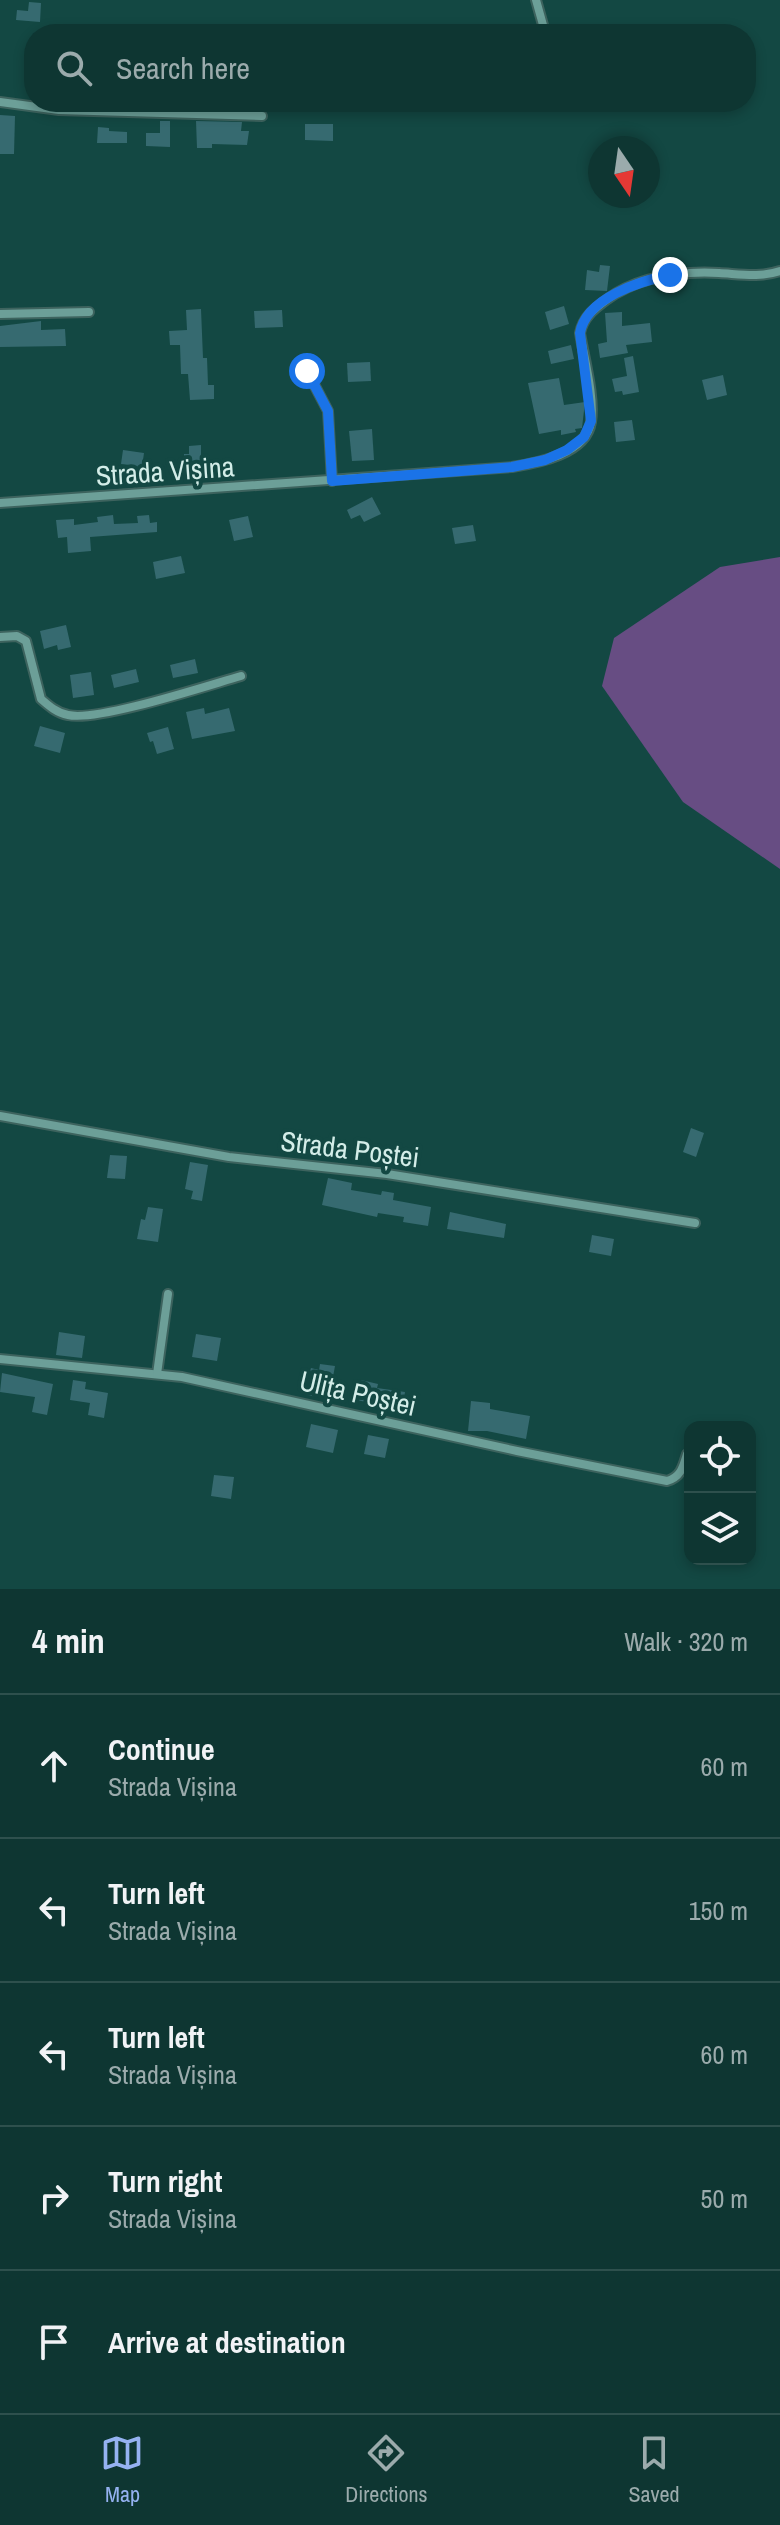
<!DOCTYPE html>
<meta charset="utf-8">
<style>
:root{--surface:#0e3632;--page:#173e3a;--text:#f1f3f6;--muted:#9babac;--line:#2e504d;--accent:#95b2f1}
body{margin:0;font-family:"Archivo Narrow",sans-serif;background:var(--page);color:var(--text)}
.controls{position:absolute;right:24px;bottom:24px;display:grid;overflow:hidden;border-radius:16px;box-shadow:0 4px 12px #0003}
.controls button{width:72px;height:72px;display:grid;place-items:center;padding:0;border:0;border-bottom:2px solid var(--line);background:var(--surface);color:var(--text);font:40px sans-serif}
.compass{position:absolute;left:588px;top:136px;width:72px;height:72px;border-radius:50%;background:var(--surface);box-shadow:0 4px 12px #0003;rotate:167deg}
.stop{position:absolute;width:24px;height:24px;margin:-18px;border:6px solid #1a73e8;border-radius:50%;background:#fff}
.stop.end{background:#1a73e8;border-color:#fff;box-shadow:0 2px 8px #0008}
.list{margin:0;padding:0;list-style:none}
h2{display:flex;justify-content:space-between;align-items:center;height:104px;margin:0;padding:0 32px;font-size:34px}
h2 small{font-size:26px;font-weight:400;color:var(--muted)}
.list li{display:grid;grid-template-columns:52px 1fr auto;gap:24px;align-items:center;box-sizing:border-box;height:144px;padding:0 32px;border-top:2px solid var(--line)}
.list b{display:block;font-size:30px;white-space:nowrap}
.list p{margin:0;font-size:26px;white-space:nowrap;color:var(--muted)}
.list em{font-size:26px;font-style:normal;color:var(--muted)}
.icon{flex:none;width:44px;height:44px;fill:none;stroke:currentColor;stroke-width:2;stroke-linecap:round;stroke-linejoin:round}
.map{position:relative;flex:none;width:780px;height:1589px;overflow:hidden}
.search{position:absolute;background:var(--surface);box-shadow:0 4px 12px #0003;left:24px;right:24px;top:24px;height:88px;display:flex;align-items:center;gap:20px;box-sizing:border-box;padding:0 28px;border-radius:32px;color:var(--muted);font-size:30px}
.sheet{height:824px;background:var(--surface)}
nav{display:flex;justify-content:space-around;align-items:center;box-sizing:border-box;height:112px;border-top:2px solid var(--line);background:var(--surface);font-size:22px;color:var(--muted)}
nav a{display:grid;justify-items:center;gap:4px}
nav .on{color:var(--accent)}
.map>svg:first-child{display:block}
.green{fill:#674d83}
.building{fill:#366a70}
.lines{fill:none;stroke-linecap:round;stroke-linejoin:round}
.street-casing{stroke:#3d635e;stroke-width:12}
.street{stroke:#6c9f98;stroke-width:8}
.route{stroke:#1a73e8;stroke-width:10}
.labels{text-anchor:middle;stroke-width:8;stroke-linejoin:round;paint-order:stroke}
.street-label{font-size:28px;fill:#d3ede8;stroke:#134843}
</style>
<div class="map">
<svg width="780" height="1589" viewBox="0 0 780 1589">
<rect width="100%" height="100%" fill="#134843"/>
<path class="green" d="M780,557v312l-97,-67 -81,-116 12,-48 106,-71z"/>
<g class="building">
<path d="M29,2l12,1 -1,19 -24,-2 1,-10 11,1z"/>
<path d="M0,115l15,1 -1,38h-14z"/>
<path d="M160,121h10v26l-24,-1v-13h14z"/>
<path d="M196,121l46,1 -1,9h8l-2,14 -35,-1v4h-15z"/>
<path d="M305,124h28v17l-28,-1z"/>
<path d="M98,127l11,1v3l18,1v11h-30z"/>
<path d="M600,265l10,1 -3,25 -22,-1 2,-20 12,2z"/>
<path d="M564,306l5,18 -19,6 -5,-18z"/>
<path d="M201,309l2,49h4l1,27h6v14l-24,1 -2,-26h-7l-1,-29h-10l-1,-14 18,-1 -1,-20z"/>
<path d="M282,310l1,17 -28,1 -1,-17z"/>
<path d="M622,312v14l28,-3 2,19 -26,3 2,8 -28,5 -2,-14 9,-2 -2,-29z"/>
<path d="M41,321v9l24,-1 1,17 -66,1v-21z"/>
<path d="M571,345l3,14 -23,5 -3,-13z"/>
<path d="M633,356l6,36 -16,3 -1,-4 -7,1 -3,-13 15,-3 -3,-18z"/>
<path d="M370,362l1,19 -23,1 -1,-19z"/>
<path d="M723,375l4,20 -20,5 -5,-20z"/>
<path d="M559,378l5,27 21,-3 -3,26 -7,1 1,3 -15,3v-5l-22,4 -11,-51z"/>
<path d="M632,420l3,20 -19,2 -2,-20z"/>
<path d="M372,429l2,31 -22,1 -3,-30z"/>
<path d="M201,445v16h12v11h-23l-1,-7 -5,1v-12h5v-8z"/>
<path d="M123,450l21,3 -4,29 -12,-1 2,-16 -9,-1z"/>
<path d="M372,497l9,17 -17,8 -4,-7 -9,4 -4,-9z"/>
<path d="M113,515l1,9 24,-1 -1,-7 12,-1 1,8 7,-1v10l-67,5 1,14 -23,2 -1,-16 -9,1 -2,-18 18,-1v6l24,-3 -1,-5z"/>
<path d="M248,516l5,21 -19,4 -5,-21z"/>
<path d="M473,525l3,16 -21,3 -3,-16z"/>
<path d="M181,556l4,17 -29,6 -3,-17z"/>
<path d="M66,625l5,22 -13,3 -1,-5 -13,4 -4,-18z"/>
<path d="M195,659l3,14 -25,5 -3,-13z"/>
<path d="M136,669l3,13 -25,6 -3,-13z"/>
<path d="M91,672l3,23 -21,3 -3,-23z"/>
<path d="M204,708l1,6 24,-6 6,23 -43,8 -6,-27z"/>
<path d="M40,726l25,7 -5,20 -26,-7z"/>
<path d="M168,727l6,22 -17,5 -4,-13 -3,1 -3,-9z"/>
<path d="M691,1128l13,5 -8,24 -13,-5z"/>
<path d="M110,1155l17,1 -2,23 -18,-1z"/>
<path d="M190,1162l18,3 -6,36 -11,-2 2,-8 -8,-2z"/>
<path d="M328,1178l24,5 -1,7 30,5 1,-4 12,2 -1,7 38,7 -3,19 -25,-4 1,-5 -26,-4 -1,4 -55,-12z"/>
<path d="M148,1207l15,2 -5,33 -21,-3 4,-20 4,1z"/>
<path d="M450,1212l56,12 -2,14 -57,-9z"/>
<path d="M592,1235l22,4 -3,17 -22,-4z"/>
<path d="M59,1332l26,4 -3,22 -26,-3z"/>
<path d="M196,1334l25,4 -4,23 -25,-4z"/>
<path d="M320,1364l15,2 -6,33 -23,-4v-3h-3l8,-24 8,2z"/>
<path d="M2,1373l51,11 -6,31 -15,-3 3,-15 -35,-5z"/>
<path d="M73,1380l13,2 -1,7 23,4 -4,25 -16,-3 2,-12 -20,-3z"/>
<path d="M361,1380l17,4 -1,4 28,4 -3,20 -18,-2v-4l-27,-6z"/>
<path d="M471,1401l19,2v6l40,7 -4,23 -39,-8h-19z"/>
<path d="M311,1424l27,6 -5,23 -27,-6z"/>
<path d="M368,1435l21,4 -4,19 -21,-4z"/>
<path d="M214,1475l20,2 -3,22 -20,-3z"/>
</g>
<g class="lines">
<g class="street-casing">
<g id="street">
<path d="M536,0l7,25"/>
<path d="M0,102l59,8 203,6"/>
<path d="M0,314l89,-2"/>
<path d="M307,371l21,40 4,70"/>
<path d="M0,503l512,-36c26,-4 74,-13 79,-45 4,-25 -7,-64 -11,-89 3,-16 14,-24 26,-33 32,-23 74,-29 113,-27 20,1 41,5 61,-2"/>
<path d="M0,637l17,-1 9,5 15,58c8,7 16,14 27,16 29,7 138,-29 173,-39"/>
<path d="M0,1116l229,41 158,17 308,49"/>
<path d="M0,1359l182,18 335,74 150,30c14,-4 16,-14 20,-27"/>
<path d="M157,1374l11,-80"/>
</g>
</g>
<use href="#street" class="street"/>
</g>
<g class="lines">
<path class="route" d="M307,371l21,40 4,70 180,-14 33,-7 22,-10 17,-13 7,-16 -11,-88c6,-35 60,-52 90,-58"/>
</g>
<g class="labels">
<g class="street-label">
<text transform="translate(165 471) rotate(-4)" y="10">Strada Vișina</text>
<text transform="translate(350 1149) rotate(7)" y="10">Strada Poștei</text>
<text transform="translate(358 1393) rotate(13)" y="10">Ulița Poștei</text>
</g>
</g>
</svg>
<div class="controls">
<button><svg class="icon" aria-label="locate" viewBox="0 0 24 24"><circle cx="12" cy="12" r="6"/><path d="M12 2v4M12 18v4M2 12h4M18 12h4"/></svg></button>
<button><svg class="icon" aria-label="layers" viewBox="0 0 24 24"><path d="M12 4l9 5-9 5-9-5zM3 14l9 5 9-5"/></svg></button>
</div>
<svg class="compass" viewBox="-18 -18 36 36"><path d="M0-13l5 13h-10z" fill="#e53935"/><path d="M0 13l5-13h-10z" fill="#9babac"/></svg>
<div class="stop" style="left:307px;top:371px"></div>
<div class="stop end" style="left:670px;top:275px"></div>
<div class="search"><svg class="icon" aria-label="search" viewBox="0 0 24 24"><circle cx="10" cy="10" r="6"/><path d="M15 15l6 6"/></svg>Search here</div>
</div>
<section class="sheet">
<h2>4 min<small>Walk · 320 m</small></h2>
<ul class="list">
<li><svg class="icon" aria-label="ahead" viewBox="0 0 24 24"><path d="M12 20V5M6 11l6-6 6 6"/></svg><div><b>Continue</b><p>Strada Vișina</p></div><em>60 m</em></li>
<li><svg class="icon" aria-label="left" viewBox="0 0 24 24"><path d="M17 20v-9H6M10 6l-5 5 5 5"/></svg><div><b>Turn left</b><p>Strada Vișina</p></div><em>150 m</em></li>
<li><svg class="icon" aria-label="left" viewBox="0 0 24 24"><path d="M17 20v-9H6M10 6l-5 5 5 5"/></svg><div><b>Turn left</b><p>Strada Vișina</p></div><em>60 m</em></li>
<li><svg class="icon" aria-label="right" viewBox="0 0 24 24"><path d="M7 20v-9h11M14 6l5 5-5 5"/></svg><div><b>Turn right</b><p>Strada Vișina</p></div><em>50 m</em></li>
<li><svg class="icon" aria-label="arrive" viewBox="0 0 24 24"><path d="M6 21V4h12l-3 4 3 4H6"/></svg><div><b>Arrive at destination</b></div></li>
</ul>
</section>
<nav>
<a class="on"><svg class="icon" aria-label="map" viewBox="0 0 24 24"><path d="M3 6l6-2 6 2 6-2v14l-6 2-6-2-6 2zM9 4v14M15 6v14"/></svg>Map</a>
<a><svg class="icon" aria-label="directions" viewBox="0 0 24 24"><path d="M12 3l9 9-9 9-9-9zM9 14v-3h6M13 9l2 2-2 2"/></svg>Directions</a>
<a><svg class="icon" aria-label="saved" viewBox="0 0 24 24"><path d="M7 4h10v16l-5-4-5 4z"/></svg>Saved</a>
</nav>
